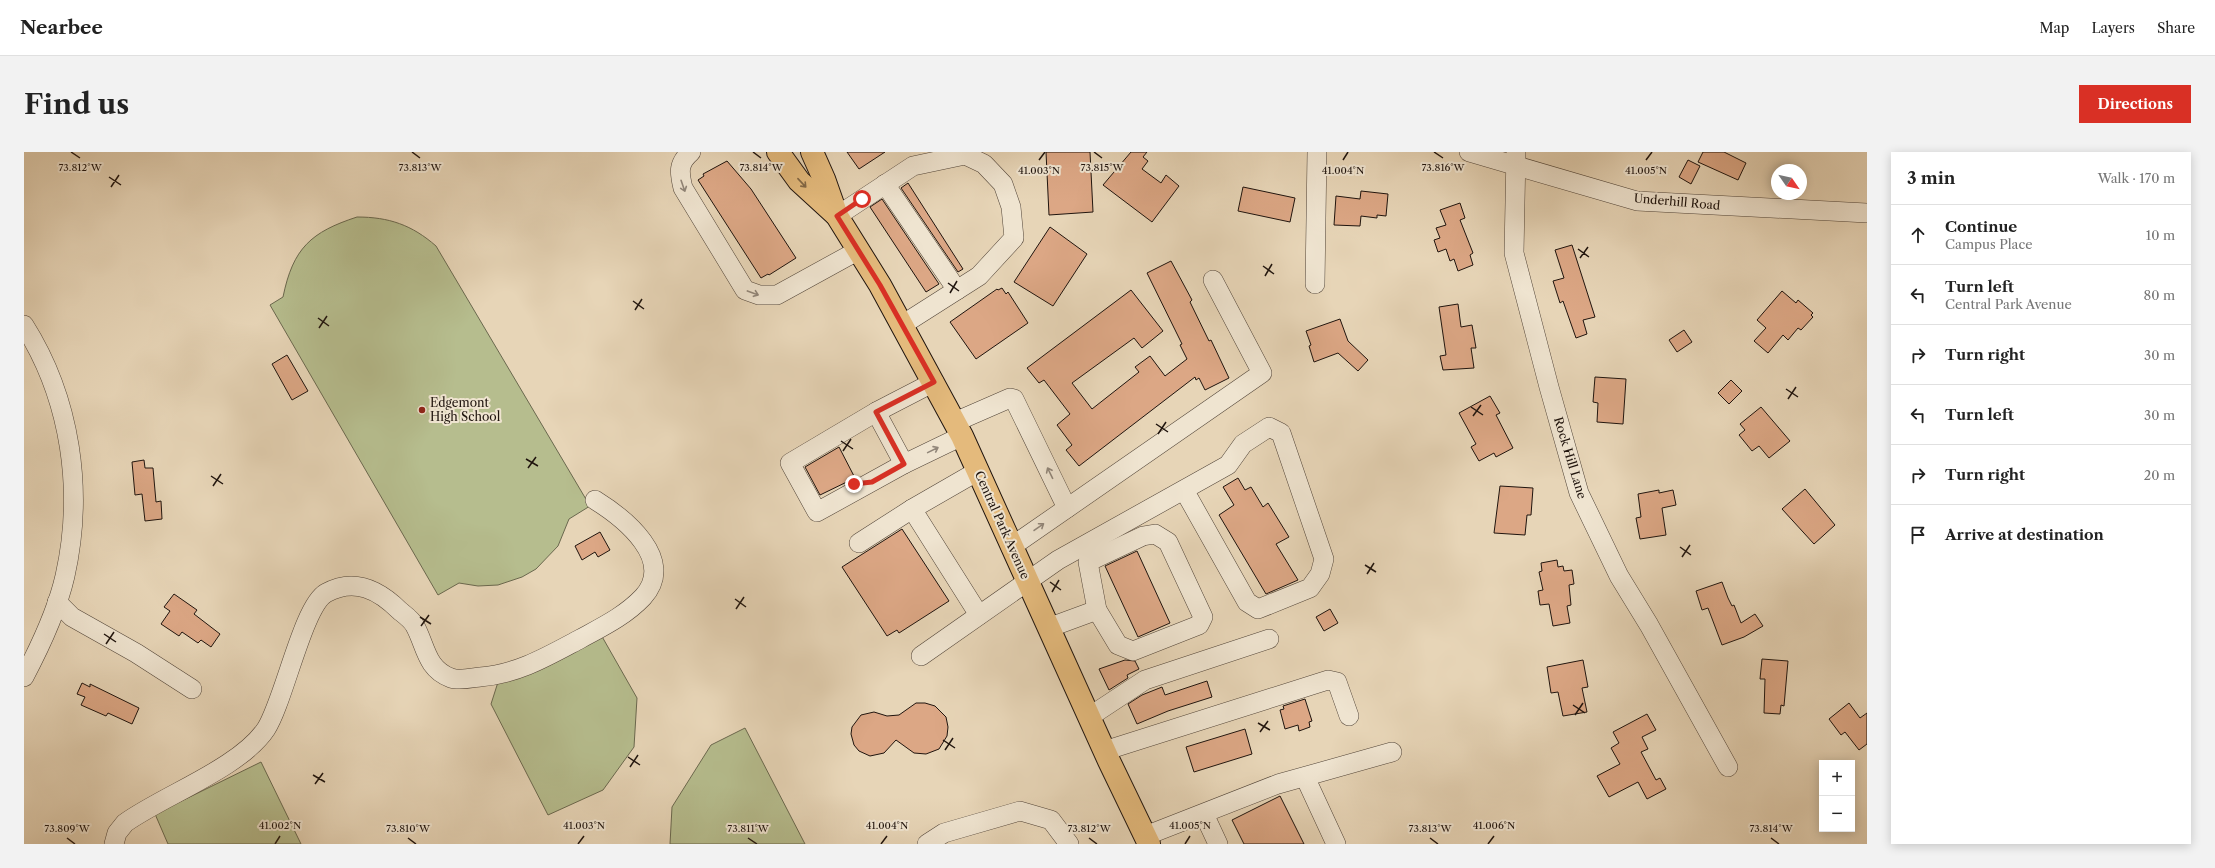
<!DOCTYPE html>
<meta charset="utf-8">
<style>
:root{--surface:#fff;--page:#f2f2f2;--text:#222;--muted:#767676;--line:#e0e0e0;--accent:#d93025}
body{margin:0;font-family:"Libre Caslon Text",serif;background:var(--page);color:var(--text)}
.controls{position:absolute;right:12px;bottom:12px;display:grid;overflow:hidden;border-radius:0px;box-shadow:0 2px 10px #0003}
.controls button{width:36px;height:36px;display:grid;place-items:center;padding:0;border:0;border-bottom:1px solid var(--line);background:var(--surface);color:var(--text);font:20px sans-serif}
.compass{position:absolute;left:1747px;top:12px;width:36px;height:36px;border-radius:50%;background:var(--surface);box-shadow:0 2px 10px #0003;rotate:124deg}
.stop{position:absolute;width:12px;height:12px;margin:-9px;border:3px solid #d93025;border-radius:50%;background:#fff}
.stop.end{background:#d93025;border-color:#fff;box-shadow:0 1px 4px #0008}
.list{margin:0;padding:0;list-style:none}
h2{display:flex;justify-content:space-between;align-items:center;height:52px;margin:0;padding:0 16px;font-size:17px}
h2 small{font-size:13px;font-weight:400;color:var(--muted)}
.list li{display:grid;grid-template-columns:26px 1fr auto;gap:12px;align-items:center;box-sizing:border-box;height:60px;padding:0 16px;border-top:1px solid var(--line)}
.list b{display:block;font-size:15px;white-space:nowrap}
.list p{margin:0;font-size:13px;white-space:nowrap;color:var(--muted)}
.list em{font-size:13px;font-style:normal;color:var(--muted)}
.icon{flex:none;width:22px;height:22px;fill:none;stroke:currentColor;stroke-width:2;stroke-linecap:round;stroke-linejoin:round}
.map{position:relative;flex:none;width:1843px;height:692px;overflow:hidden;border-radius:0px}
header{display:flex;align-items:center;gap:24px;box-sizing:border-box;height:56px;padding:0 20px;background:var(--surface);border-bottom:1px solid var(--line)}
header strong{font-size:19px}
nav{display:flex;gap:22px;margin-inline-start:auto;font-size:14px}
.intro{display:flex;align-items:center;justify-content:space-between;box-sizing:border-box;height:96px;padding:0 24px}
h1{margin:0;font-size:28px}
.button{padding:10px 18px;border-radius:0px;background:var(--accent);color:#fff;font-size:14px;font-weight:700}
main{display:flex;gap:24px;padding:0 24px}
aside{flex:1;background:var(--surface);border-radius:0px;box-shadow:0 2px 10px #0003}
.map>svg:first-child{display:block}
.green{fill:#b6bd8e;stroke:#6a684e}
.building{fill:#dca785;stroke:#1f140e}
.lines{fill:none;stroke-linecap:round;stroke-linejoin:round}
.minor-casing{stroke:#514438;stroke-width:20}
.major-casing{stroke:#1f140e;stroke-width:24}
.minor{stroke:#efe4d0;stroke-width:19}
.major{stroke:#e4ba7c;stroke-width:22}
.oneway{stroke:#826745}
.oneway2{stroke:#918679}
.route{stroke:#d93025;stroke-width:5}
.ticks{fill:none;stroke:#1f140e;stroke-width:1.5}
.poi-dot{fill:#8f2418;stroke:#efe4d0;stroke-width:1.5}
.labels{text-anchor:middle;stroke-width:4;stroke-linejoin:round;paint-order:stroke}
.street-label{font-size:12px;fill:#1f140e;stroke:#efe4d0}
.poi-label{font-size:12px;fill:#1f140e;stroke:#efe4d0;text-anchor:start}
.ticks-label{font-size:10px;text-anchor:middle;fill:#1f140e;stroke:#efe4d0;stroke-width:4;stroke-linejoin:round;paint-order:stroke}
</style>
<header>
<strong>Nearbee</strong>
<nav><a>Map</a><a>Layers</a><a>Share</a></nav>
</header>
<div class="intro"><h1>Find us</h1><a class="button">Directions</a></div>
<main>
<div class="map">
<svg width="1843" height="692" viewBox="0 0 1843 692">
<rect width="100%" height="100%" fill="#e7d5b7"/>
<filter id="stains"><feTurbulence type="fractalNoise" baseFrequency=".005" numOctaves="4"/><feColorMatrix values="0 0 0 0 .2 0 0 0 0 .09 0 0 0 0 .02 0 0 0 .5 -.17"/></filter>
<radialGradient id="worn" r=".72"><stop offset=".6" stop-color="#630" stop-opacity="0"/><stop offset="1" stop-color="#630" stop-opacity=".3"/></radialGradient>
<g class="green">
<path d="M333,65c32,0 55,8 79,29l154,260 -21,13 -11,27 -22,23 -14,8 -24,8 -20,1 -19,-3 -21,12 -168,-290 13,-8c10,-49 28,-65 74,-80z"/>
<path d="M572,474l41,72 -3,49 -31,43 -55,25 -57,-111 8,-25z"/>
<path d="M721,576l60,116h-135l2,-37 39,-62z"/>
<path d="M237,610l40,82h-133l-13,-30z"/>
</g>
<g class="building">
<path d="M823,0h38l-26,17z"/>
<path d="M1022,0h44l3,60 -44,3z"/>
<path d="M1107,0h16l-4,5 5,4 -6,8 19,14 5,-8 13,11 -27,36 -49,-37z"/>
<path d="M1679,0h21l22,11 -8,17 -40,-18z"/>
<path d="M1664,8l12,6 -9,18 -12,-7z"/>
<path d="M703,9l24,28 45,69 -27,17 -1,-1 -7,4 -63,-98 6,-4 -1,-2z"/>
<path d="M884,31l55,86 -5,3 -57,-84z"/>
<path d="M1219,35l52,11 -5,24 -52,-11z"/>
<path d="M1337,39l27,3 -2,22 -9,-1v3l-16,-2 -1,10 -26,-1 2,-29 24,3z"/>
<path d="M858,47l57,85 -13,8 -56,-85z"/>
<path d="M1436,51l5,15 -5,2 13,33 -3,2 3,10 -15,6 -4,-12 -4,2 -4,-12 -8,3 -4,-12 6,-2 -4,-10 10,-3 -6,-15z"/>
<path d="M1026,75l37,27 -34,52 -39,-24z"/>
<path d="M1548,93l23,72 -12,3 4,14 -11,4 -13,-37 -3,2 -7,-22 11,-3 -9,-28z"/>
<path d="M1147,109l21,39 -2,2 19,39 2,-1 18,38 -24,12 -6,-12 -3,2 -1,-3 -116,89 -13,-16 6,-5 -15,-20 13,-11 -26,-34 -5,3 -12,-15 104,-78 32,41 -21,17 -8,-10 -62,45 20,26 47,-37 -4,-5 15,-11 15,20 22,-17 -7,-14 2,-1 -35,-71z"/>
<path d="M978,136l4,6 2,-2 20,31 -52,36 -26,-37 47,-33 1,1z"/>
<path d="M1758,139l14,12 2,-3 15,13 -2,2 2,2 -12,13 -3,-2 -10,12 -5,-5 -15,18 -14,-12 12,-13 -9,-8z"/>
<path d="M1434,152l3,23 11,-2 4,23h-5l3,20 -31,2 -3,-14 6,-1 -7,-48z"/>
<path d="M1316,167l8,22 20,19 -10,11 -20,-18 -24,9 -5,-16 2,-1 -5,-14z"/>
<path d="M1660,178l8,12 -15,10 -8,-12z"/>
<path d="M263,203l21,36 -16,9 -20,-36z"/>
<path d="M1571,225l31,2 -3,45 -26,-2 1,-19 -5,-1z"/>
<path d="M1707,228l11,11 -13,13 -11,-11z"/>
<path d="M1466,244l10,17 -4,2 17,33 -17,9 -2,-4 -15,8 -8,-14 5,-3 -17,-31z"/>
<path d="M1737,255l29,34 -21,17 -10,-12 -7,5 -13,-16 6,-5 -5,-6z"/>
<path d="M815,295l16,31 -35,17 -15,-28z"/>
<path d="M120,308l1,8h8l3,34 5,-1 1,18 -17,2 -3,-27 -7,1 -3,-33z"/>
<path d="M1214,326l7,12 6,-3 12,20 5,-4 21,34 -13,7 22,36 -32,14 -47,-79 15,-10 -11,-18z"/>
<path d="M1476,334l33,2 -2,27h-4l-2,20 -31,-2z"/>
<path d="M1781,337l30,36 -21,19 -32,-35z"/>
<path d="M1635,338v3l14,-3 3,15 -14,3 4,27 -26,4 -4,-21 5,-1 -3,-23z"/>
<path d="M878,377l47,72 -50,32 -2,-3 -10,6 -45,-69z"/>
<path d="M576,380l10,18 -12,7 -3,-5 -13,8 -7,-14z"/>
<path d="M1113,399l33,72 -32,14 -33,-71z"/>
<path d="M1533,408l1,7 5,-1 1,5 8,-1 2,14 -5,1 2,20 -4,1 3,17 -17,3 -4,-22 -9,1 -2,-14 5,-1 -4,-18 3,-1 -1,-8z"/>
<path d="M1698,430l6,16 4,8 2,-1 7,18 14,-9 8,12 -19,11 -22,8 -14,-37 -6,2 -6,-19z"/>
<path d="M150,442l23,16 -3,4 26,20 -9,13 -10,-7 -3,3 -16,-11 -3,4 -18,-12 9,-13 -6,-4z"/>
<path d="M1306,457l8,14 -14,8 -8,-14z"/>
<path d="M1738,507l26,2 -4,45 -3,-1 -1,9 -16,-1 1,-34h-5z"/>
<path d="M1101,508l10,1 4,8 -12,6 1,3 -19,12 -10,-21z"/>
<path d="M1559,508l5,27 -6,1 5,24 -24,4 -5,-24 -7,1 -4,-26z"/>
<path d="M1183,529l5,16 -44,14 -31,13 -9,-20 14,-9 20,-8 3,8z"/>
<path d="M58,531l8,4v-3l49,24 -7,16 -24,-11 -2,3 -25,-11 4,-8 -8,-3z"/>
<path d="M1281,547l7,22 -3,1 1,5 -11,4 -1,-6 -13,4 -5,-19 4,-1 -1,-3z"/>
<path d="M892,551h9l10,3 11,11 2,10 -1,9 -8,13 -13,5 -12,-1 -18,-13 -12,13 -14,3 -11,-5 -5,-6 -3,-11 1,-7 9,-12 13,-3 13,4 12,-1z"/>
<path d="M1825,551l11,15 7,-5v31l-8,6 -14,-18 -4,3 -12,-16z"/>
<path d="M1623,562l9,16 -14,7 6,12 -7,3 15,28 4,-2 6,11 -19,10 -9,-17 -29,15 -12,-21 23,-12 -9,-16 8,-5 -6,-11z"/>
<path d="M1221,577l7,25 -58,18 -8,-25z"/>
<path d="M1256,644l24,48h-60l-12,-24z"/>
</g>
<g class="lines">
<g class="minor-casing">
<g id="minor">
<path d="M667,0c-13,11 -12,20 -8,36l62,102 14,5h18l82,-45"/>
<path d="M1445,0l168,49 230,12"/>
<path d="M1492,0l-2,101 35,134 30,106 40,83 30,49 79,142"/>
<path d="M861,32l72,106"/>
<path d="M813,64l76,-50 52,-11 19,9 19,20 8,23 3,31 -35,38 -77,49"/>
<path d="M1291,132l2,-132"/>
<path d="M0,173c47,74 60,166 41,251 -8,35 -24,69 -41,101"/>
<path d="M910,230l-58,30 -86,51 27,49 87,-48 58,-28"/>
<path d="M852,260l28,52"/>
<path d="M931,270l55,-24 4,1 53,109"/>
<path d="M954,319l-66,38 67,106"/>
<path d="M1131,382l13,8 35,75 -4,8 -66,26 -15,-6 -21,-35 -9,-48 55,-26z"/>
<path d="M835,391l53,-34"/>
<path d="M987,395l251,-174 -49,-93"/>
<path d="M33,450l15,15 64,36 56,36"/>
<path d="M1024,476l49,-18"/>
<path d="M897,504l137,-96 170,-95 15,-21 26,-17 12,6 43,126 -4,15 -10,14 -52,21 -11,-7 -63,-112"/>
<path d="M1065,565l56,-37 124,-41"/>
<path d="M1080,599l224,-71 9,2 12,34"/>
<path d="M1281,625l31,67"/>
<path d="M1180,662l14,30"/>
<path d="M1121,684l133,-52 114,-32"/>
<path d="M90,692l3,-11 8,-10c39,-28 115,-55 141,-94 18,-28 37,-123 60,-136 29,-16 53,-3 74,18 5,4 12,9 15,15 11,20 11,43 36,52 8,3 21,0 29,-1 38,-3 68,-21 100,-38 22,-12 45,-23 63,-42 34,-37 -19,-79 -48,-97"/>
<path d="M903,692l17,-11 76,-22 31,9 18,24"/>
</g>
</g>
<g class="major-casing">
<g id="major">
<path d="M754,0l21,29 36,33"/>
<path d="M788,0l12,27 13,37 43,69 82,151 147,325 40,83"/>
</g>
</g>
<use href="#minor" class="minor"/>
<use href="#major" class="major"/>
</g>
<defs><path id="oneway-shaft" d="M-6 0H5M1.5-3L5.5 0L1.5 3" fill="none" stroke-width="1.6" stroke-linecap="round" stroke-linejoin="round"/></defs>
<use class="oneway" href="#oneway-shaft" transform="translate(778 31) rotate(47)"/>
<g class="oneway2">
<use href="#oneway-shaft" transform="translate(659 34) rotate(71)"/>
<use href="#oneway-shaft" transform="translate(729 141) rotate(20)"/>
<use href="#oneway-shaft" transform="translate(909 298) rotate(-26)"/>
<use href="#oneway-shaft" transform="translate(1026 321) rotate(-116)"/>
<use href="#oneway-shaft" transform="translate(1015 375) rotate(-35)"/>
</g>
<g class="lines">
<path class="route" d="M830,332l18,-2 32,-18 -28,-52 58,-30 -54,-97 -43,-69 25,-17"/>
</g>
<path class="ticks" d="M47,0l9,6M388,0l8,6M729,0l8,6M1070,0l8,6M1410,0l9,6M1015,8l6,-8M1319,8l5,-8M1622,8l6,-8M85,25l12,8M87,35l8,-12M1554,97l11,8M1556,106l8,-11M1239,114l11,8M1241,124l7,-12M924,131l11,8M926,141l7,-12M609,149l11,8M611,158l7,-11M294,166l11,8M295,176l8,-12M1762,237l12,8M1764,247l8,-12M1447,255l12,8M1449,264l8,-11M1132,272l12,8M1134,282l8,-12M817,289l12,8M819,299l8,-12M502,307l12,7M504,316l8,-11M187,324l12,8M189,334l8,-12M1656,395l11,8M1658,405l8,-12M1341,413l11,7M1343,422l7,-11M1026,430l11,8M1028,440l7,-12M711,447l11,8M712,457l8,-12M396,465l11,7M397,474l8,-11M80,482l12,8M82,492l8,-12M1549,553l12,8M1551,563l8,-12M1234,571l12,7M1236,580l8,-11M919,588l12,8M921,598l8,-12M604,605l12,8M606,615l8,-12M289,623l12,7M291,632l8,-11M43,686l8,6M384,686l8,6M724,686l9,6M1065,686l8,6M1406,686l8,6M1747,686l8,6M251,692l5,-8M554,692l6,-8M857,692l6,-8M1161,692l5,-8M1464,692l6,-8"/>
<circle class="poi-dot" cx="398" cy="258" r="4"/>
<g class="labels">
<g class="street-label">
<text transform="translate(1653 50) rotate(5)" y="4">Underhill Road</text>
<text transform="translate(1546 306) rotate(73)" y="4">Rock Hill Lane</text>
<text transform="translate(978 373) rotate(66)" y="4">Central Park Avenue</text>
</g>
<g class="poi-label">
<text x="406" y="255">Edgemont<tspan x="406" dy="14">High School</tspan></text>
</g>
</g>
<g class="ticks-label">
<text x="56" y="19">73.812°W</text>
<text x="396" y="19">73.813°W</text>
<text x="1419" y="19">73.816°W</text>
<text x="737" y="19">73.814°W</text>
<text x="1078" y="19">73.815°W</text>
<text x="1015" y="22">41.003°N</text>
<text x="1319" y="22">41.004°N</text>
<text x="1622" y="22">41.005°N</text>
<text x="256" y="677">41.002°N</text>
<text x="560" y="677">41.003°N</text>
<text x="863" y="677">41.004°N</text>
<text x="1166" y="677">41.005°N</text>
<text x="1470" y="677">41.006°N</text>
<text x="43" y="680">73.809°W</text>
<text x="384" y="680">73.810°W</text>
<text x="724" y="680">73.811°W</text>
<text x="1065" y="680">73.812°W</text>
<text x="1406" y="680">73.813°W</text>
<text x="1747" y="680">73.814°W</text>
</g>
<rect width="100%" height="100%" filter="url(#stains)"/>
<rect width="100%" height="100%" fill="url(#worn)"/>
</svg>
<div class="controls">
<button>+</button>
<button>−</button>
</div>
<svg class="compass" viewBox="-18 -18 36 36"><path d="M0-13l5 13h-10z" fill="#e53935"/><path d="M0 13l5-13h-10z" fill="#767676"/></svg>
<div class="stop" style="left:838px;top:47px"></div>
<div class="stop end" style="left:830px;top:332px"></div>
</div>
<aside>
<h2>3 min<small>Walk · 170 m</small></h2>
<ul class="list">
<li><svg class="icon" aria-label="ahead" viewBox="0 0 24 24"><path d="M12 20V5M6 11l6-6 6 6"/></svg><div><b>Continue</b><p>Campus Place</p></div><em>10 m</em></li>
<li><svg class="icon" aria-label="left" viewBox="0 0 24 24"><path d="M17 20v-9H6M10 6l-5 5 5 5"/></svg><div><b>Turn left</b><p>Central Park Avenue</p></div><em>80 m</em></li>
<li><svg class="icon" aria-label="right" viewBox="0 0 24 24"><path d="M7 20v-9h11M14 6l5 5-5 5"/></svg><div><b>Turn right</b></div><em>30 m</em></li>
<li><svg class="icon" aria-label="left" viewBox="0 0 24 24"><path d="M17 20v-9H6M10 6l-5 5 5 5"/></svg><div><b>Turn left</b></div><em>30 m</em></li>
<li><svg class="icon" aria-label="right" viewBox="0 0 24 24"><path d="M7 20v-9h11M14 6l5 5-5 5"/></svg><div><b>Turn right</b></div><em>20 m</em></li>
<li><svg class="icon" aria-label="arrive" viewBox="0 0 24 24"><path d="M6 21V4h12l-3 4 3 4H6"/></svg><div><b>Arrive at destination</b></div></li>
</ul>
</aside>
</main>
